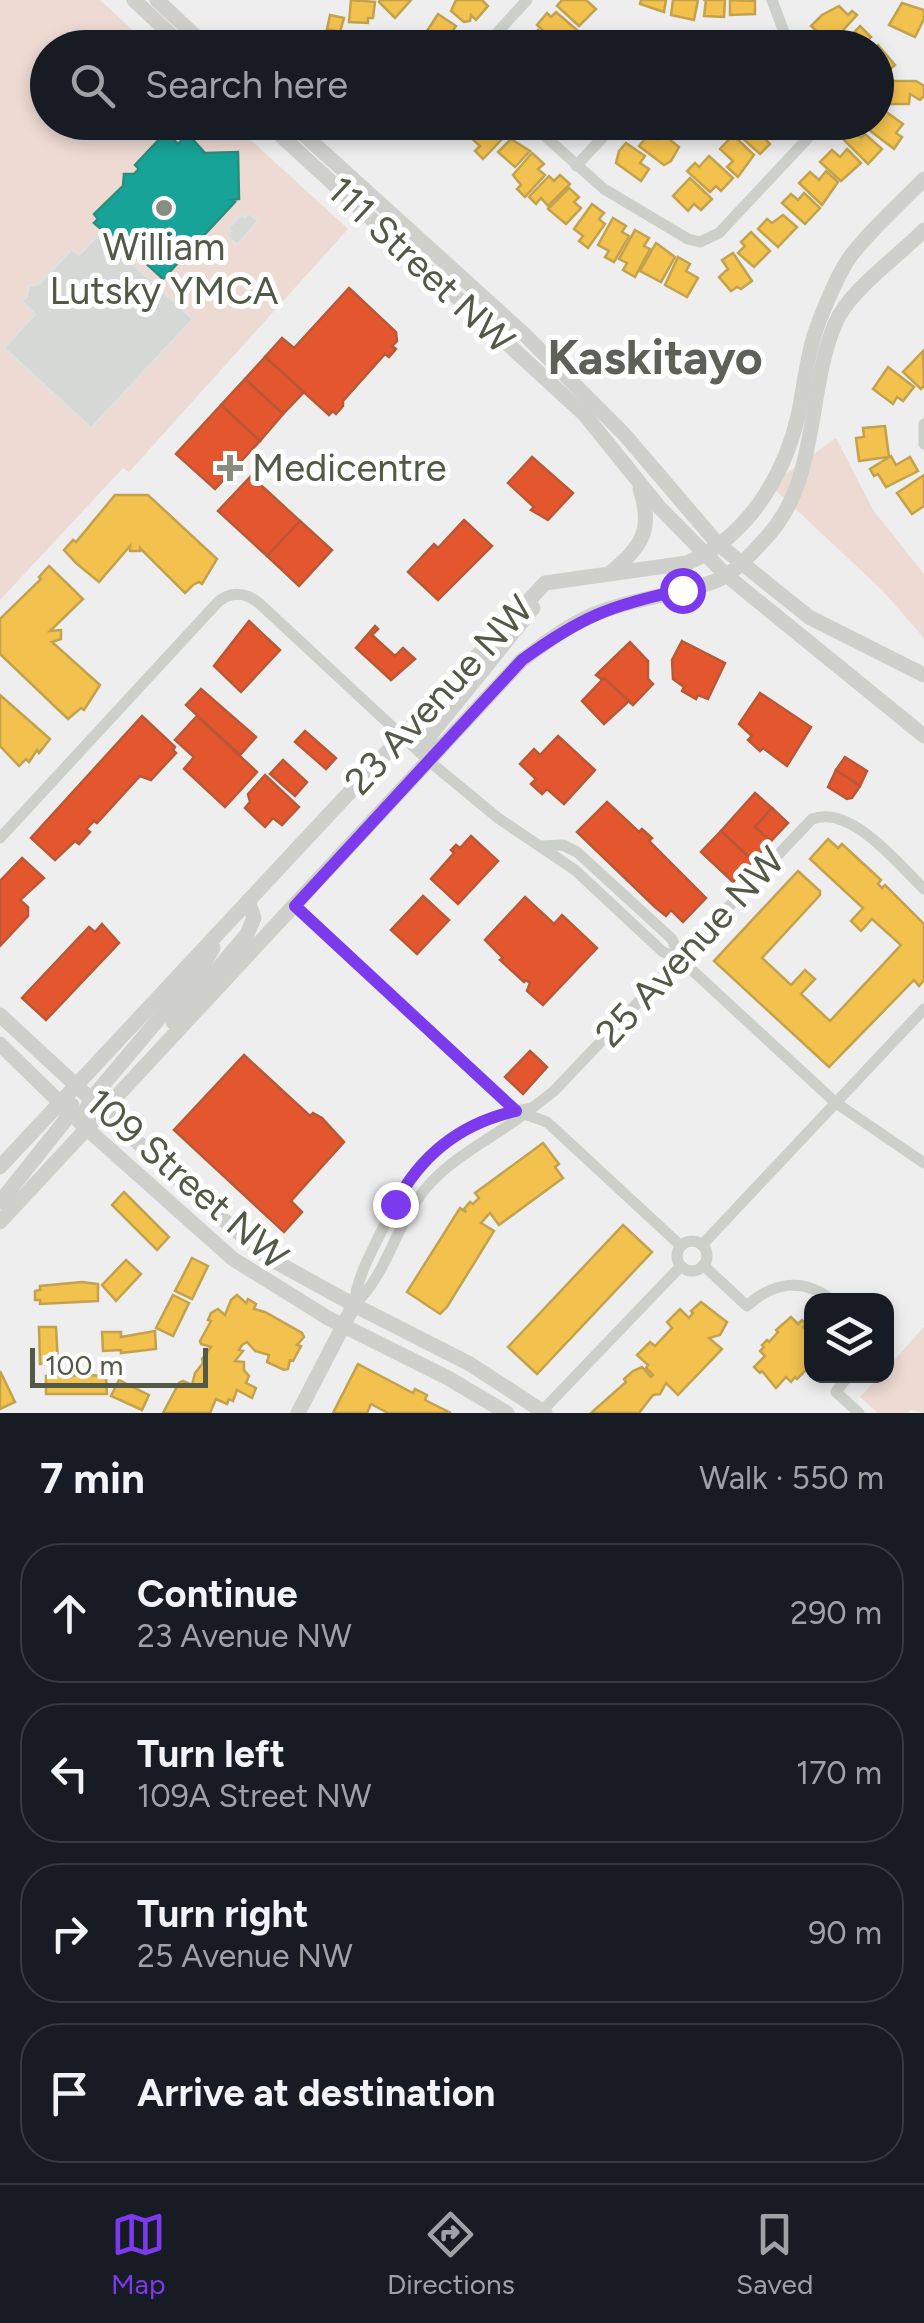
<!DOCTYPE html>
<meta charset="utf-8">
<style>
:root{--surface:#171b24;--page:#242831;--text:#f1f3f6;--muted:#9ea1a6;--line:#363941;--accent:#7c3aed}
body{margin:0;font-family:Figtree,sans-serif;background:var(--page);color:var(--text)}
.controls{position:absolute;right:30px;bottom:30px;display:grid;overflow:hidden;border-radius:20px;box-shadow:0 5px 15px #0003}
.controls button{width:90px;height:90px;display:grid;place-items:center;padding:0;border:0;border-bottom:2px solid var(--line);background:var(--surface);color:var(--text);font:50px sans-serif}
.scale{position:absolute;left:30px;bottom:25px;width:178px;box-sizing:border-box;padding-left:10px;border:5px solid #525946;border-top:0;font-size:28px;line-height:35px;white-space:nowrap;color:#525946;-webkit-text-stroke:8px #fff;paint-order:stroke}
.stop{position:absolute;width:30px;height:30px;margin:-22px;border:8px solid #7c3aed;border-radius:50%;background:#fff}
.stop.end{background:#7c3aed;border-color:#fff;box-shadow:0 2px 10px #0008}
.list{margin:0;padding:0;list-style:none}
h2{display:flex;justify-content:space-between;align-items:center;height:130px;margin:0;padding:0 40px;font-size:42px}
h2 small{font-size:32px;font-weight:400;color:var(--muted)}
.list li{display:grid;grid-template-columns:65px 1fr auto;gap:30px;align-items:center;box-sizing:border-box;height:140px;margin:0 20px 20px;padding:0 20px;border:2px solid var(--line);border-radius:40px}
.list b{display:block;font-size:38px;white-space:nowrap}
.list p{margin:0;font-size:32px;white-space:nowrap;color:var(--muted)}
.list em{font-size:32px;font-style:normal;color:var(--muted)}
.icon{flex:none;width:55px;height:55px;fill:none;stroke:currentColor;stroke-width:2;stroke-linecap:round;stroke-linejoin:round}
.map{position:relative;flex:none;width:924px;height:1413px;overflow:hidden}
.search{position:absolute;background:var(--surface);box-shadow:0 5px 15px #0003;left:30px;right:30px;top:30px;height:110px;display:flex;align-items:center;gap:25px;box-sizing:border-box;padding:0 35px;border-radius:55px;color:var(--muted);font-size:38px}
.sheet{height:770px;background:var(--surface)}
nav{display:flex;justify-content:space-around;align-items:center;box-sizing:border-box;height:140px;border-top:2px solid var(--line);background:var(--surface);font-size:28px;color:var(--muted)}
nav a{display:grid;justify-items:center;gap:5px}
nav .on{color:var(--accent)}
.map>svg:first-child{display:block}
.green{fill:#eddad2}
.homes{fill:#f2c14e;stroke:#c2a24c;stroke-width:2.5}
.shops{fill:#e4572e;stroke:#b85835;stroke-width:2.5}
.public{fill:#17a398;stroke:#298d7f;stroke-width:2.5}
.building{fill:#d6d8d5;stroke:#e0e1df;stroke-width:2.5}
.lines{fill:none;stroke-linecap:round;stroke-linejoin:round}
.street{stroke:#cdcfca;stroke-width:11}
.secondary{stroke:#cfd0cb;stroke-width:15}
.route{stroke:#7c3aed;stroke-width:12}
.poi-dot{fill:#898d81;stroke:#fff;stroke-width:4}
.labels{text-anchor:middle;stroke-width:10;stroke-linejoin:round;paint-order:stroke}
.poi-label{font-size:38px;fill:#525946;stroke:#fff}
.street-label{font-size:38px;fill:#525946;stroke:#fff}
.district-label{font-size:48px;font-weight:bold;fill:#5e615a;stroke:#fff}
</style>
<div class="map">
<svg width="924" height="1413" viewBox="0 0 924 1413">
<rect width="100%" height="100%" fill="#eee"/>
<g class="green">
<path d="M0,0h100l51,47 -103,1v74l184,1 116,106 -219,243 -6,-4 -123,132z"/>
<path d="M836,438l37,72 51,64v64l-42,-48 -112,-105z"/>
<path d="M924,1327v86l-13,-3 -4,3h-29l-18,-16 20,-21h6l1,-8z"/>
</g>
<g class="homes">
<path d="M351,0l24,2 -2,16h-5v5l-19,-1z"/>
<path d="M380,0h31l-16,18 -16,-16z"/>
<path d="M456,0h26l6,6 -12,14 -5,-5 -1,6 -6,1 -13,-11z"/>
<path d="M562,0h24l10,9 -17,17 -22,-20z"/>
<path d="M641,0h25l-2,12 -24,-8z"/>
<path d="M673,0h25l-4,20 -23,-5z"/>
<path d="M703,0h22l-1,17 -20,-1 2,-16z"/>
<path d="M730,0l25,1v13l-25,1z"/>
<path d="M902,3l22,7v9l-9,18 -26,-12z"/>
<path d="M839,6l9,9 4,-4 5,4 -21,23 -5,-5 -6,6 -14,-13 11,-11z"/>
<path d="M556,12l22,19 -19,15 -22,-21 10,-12 4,4z"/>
<path d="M438,14l18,12 -15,22 -18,-11z"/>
<path d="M330,15l14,3 -4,14 -13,-3z"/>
<path d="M860,26l11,11 -11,11 -28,-1 11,-11 4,4z"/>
<path d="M538,30l18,17 -30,1 -3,-4z"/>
<path d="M751,33l8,13 7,-4 3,6h-32l-2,-5z"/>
<path d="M628,34l23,6 -2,8h-25z"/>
<path d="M878,45l17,20 -17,14 -3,-31z"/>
<path d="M890,81h26l8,5v10l-4,4 -10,-6 -1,10h-27v-14h8z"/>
<path d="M885,111l18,13 -7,9 6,4 -8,12 -26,-20z"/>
<path d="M482,122h16l3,4 -5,5 7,7 -20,21 -8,-8 5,-5 -11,-10z"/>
<path d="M670,122h28l-3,14 -20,-4 2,-8z"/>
<path d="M754,122h10l10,10 -8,8 4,4 -10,10 -20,-18z"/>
<path d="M852,129l9,9 4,-4 17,15 -14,15 -25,-25z"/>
<path d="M650,133l8,6 5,-5 16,13 -8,14 -7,4 -25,-19z"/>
<path d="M733,135l21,20 -16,22 -11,-10 6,-6 -13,-12z"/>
<path d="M511,139l19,12 -15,16 -17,-15z"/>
<path d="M626,143l19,13 -5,7 9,6 -8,12 -25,-18 3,-12z"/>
<path d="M847,149l14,14 -20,18 -21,-19 12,-12 8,7z"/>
<path d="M532,153l12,11 -6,5 7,6 -20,22 -8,-8 4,-4 -8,-10z"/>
<path d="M709,156l24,22 -12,13 -5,-5 -6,6 -23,-21 8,-8 4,4z"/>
<path d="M826,171l12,11 -16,23 -23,-22 11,-11 9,8z"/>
<path d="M560,175l10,9 -22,22 -7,-8 -5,6 -7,-7 20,-21 5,5z"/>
<path d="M690,178l22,21 -11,11 -7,-6 -6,7 -15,-15z"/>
<path d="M569,188l10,9 -5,5 7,6 -15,16 -18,-15z"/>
<path d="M804,193l16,15 -15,16 -23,-21 9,-9 7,6z"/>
<path d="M592,204l12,9 -5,6 6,5 -17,24 -9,-7 4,-5 -9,-7z"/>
<path d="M783,215l14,12 -19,20 -20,-18 9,-10 5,4z"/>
<path d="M613,218l13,8 -4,6 7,4 -15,26 -9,-5 4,-6 -11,-6z"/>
<path d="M635,230l14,8 -5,8 6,3 -15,28 -12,-7 4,-7 -8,-4z"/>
<path d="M751,232l19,19 -16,16 -16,-14 7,-7 -4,-4z"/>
<path d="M656,243l19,14 -14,25 -21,-11z"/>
<path d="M733,253l19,28 -11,8 -4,-2 -6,4 -12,-14 9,-8 -6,-9z"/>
<path d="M678,257l12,7 -4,7 12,7 -11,19 -22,-12z"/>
<path d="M923,351l1,35 -3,3 -18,-17z"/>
<path d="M888,367l26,20 -11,14 -6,-4 -4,7 -20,-15z"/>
<path d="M885,426l4,31 -30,4 -3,-23 8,-1 -1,-9z"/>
<path d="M891,456l5,9 14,-8 8,14 -32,16 -8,-13 -4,2 -4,-7z"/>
<path d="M924,475v31l-12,8 -15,-21z"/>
<path d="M115,495h33l69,64 -15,25 -3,-2 -6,3 -8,8 -45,-45v3h-10v-5l-31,36 -23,-19 -12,-13 9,-10 3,2z"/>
<path d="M49,566l34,33 -33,32 11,-1v9l-9,3 48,43 -16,25 -3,-2 -13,11 -68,-65v-35l41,-40 -2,-2z"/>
<path d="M0,695l50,44 -11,14 -2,-3 -8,12 -3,-3 -7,7 -19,-20z"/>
<path d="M828,839l10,9 4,-4 39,36 -3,4 4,4 3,-3 39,39v56l-5,6 -5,-6 -85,87 -115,-106 84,-90 22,20v4l-58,63 29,27 14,-15 10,9 -14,15 29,27 71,-76 -29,-26 -11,12 -10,-10 12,-13 -53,-49z"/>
<path d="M543,1143l16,21 -4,3 8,11 -64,47 -9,-12 -9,10 13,8 -47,76 -7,7 -33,-22 53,-84 6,4 -2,-3 6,-7 3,2 6,-6 -4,-5z"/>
<path d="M124,1192l45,45 -12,13 -45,-45z"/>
<path d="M623,1225l29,27 -115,122 -29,-27z"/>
<path d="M192,1258l16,8 -16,33 -17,-8z"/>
<path d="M126,1260l15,14 -25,27 -14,-16z"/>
<path d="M82,1282l16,2v17l-58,3v-4h-5v-9l5,-1v-4z"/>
<path d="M173,1295l16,8 -16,33 -17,-8z"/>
<path d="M237,1295l9,8 2,-4 8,5 -2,5 11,3 37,21 2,4 -7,8 4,1 -8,15 -3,-1 -2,9 -4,1 -17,-8 2,-7 -14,-4 -8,-9 -5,3 -3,5 4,1 -8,10 9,1v8l5,6 -3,7 10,5 -4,10 -15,-8 -4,11 -4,-2 -2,5 -11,-5 -6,14h-47l16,-30 4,-2 9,4 3,-12 8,-10 -1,-4 9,-12 -10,-3 -1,-3 11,-20 -3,-1 3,-7 7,-4 7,6 6,-15z"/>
<path d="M701,1302l26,20 -7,13 -11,3 13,11 -44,46 -12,-12 -6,11 -7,1 -14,18h-48l35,-31 -2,-3 9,-8 9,-4 9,10 2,-2 -7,-7 2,-3 -11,-10 13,-13 5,4 17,-18 -5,-6 13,-13 9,9 4,-5 -2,-2z"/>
<path d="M791,1317l7,7 4,-4 4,4 -3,3 9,7v30l-15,15 -2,-2 -4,5 -5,-5 -10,11 -14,-17 -2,2 -6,-6 11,-11 -5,-5 4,-4 -2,-2 5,-5 2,2 9,-10 -2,-2z"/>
<path d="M39,1327h17l2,36 -18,1z"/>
<path d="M155,1331l1,18 -35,4v-3l-18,1 -1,-19h19v5z"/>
<path d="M358,1364l55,29 2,-4 12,6 -2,5 26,13h-63l-17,-9 -4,9h-34z"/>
<path d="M0,1371l15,31 -15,7z"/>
<path d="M87,1375l19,1 1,18h-61v-18z"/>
<path d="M119,1380l30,15 -7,15 -31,-14z"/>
</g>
<g class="shops">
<path d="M349,288l47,44 1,9 -5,5 4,3 -7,8 -4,-3 -42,47v5l-7,8 -3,-3 -4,4 -64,-58 17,-19 12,10z"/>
<path d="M265,357l39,35 -21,22 -38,-35z"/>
<path d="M245,379l38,35 -23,27 -39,-36z"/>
<path d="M221,405l39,36 -45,48 -39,-35z"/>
<path d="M532,457l41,36 -25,27 -17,-10 3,-3 -26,-24z"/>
<path d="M251,476l49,45 -33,35 -49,-45z"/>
<path d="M464,520l28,26 -54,54 -30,-28 26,-28 4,4z"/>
<path d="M300,521l32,29 -33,36 -32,-30z"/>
<path d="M249,621l31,29 -39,42 -27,-26z"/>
<path d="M375,626l3,3 -6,6 23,21 8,-8 12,11 -24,21 -35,-32z"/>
<path d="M682,641l43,22 -17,36 -10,-4 -2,4 -14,-8 2,-4 -11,-8 -1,-19z"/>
<path d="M630,642l18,19v18l5,5 -20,21 -37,-30z"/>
<path d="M604,678l25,23 -25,23 -22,-23z"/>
<path d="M201,689l55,48 -16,18 -54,-50z"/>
<path d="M760,693l51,34 -24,39 -24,-18 -3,3 -12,-11 4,-4 -13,-12z"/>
<path d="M142,716l33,31 -2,3 3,3 -25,27 -11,-4 -43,47 -3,-2 -8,8 4,3 -11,12 -4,-3 -20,19 -24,-22z"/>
<path d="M197,716l60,56 -32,35 -41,-38 10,-12 -19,-17z"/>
<path d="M305,731l31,27 -10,11 -31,-27z"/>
<path d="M558,736l37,34 -31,34 -17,-15 -5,5 -11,-10 5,-5 -16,-15 14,-15 6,6z"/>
<path d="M845,757l22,14 -7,15 -24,-16z"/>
<path d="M283,760l24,22 -12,14 -25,-22z"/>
<path d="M836,770l24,16 -8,12 -5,1 -19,-12z"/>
<path d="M265,775l34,32 -17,18 -9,-7 -8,9 -20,-19 5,-6 -2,-8z"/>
<path d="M755,793l17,15 -17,19 16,14 -18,20 -32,-30z"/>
<path d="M607,802l32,30 3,-3 10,9 -3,3 57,57 -23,24 -12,-12 -5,6 -11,-9 -78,-75z"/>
<path d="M772,808l16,15 -17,18 -16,-14z"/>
<path d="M721,831l32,30 -20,21 -32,-30z"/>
<path d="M471,836l27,25 -40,43 -27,-25 23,-26 -3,-3 5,-5 4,3z"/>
<path d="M22,858l22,20 -24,22 8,7v9l-28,30v-65z"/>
<path d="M423,896l26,24 -32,34 -26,-24z"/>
<path d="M525,897l29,27 8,-9 35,33 -54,57 -16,-14 3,-8 -4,-3 -2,2 -24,-22 3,-2 -18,-18z"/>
<path d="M102,924l17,19 -73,77 -24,-22 67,-71 6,5z"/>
<path d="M530,1051l17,16 -24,27 -18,-17z"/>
<path d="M244,1055l66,61 3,-3 9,5 22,24 -53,59 11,11 -18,20 -110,-102z"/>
</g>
<path class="public" d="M166,132l12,12 10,-10 17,19 33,-1 1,47 -7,1 3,2 -72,77 -36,-33 -3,3 -30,-26 4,-4 -4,-5 29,-28 1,-12h10l5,-5 -4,-4z"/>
<g class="building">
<path d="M249,213l9,8 -21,24 -10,-9 4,-5 -3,-3 14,-14 3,3z"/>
<path d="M103,230l6,5 -4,4 88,80 -102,109 -87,-80 31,-34 -13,-13 5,-5 2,-10 10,-2 33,-35 7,6z"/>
</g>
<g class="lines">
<g class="street">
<path d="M772,0l18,48"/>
<path d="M483,48l44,-48"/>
<path d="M529,122l75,67 84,50 12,3 19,-9 104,-111"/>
<path d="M576,166l41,-44"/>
<path d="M924,424v20"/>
<path d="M0,838l218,-236c14,-12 29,-9 42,2l169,157 69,57 77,52 88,82 17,7 -8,-20 -95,-87 -14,-7 -22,1"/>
<path d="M295,906l221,205 31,11 134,124"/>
<path d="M680,959l156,144 88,60"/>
<path d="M532,1108c-38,31 -87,50 -115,92 -24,35 -32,76 -63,105 3,-27 15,-48 27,-73 38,-75 66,-107 151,-124z"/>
<path d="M532,1108l22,-17 258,-272c39,-15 86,45 112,70"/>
<circle cx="692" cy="1256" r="15"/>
<path d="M702,1245l222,-236"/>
<path d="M703,1265l44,41c26,-24 56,-29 85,-6"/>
<path d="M848,1376l-12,16 23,21"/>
<path d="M542,1411l139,-145"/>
</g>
<g class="secondary">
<path d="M134,0l51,48"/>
<path d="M157,0l51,48"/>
<path d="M266,122l319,293 74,92 67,68 198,161"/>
<path d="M290,122l234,212 100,100 94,110 91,73 115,58"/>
<path d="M609,574c32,-27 45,-43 31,-85"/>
<path d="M429,761l-4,-13 7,-15 101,-125"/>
<path d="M0,1015l188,174 79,68 87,48 116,59 75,49"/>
<path d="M173,1022l74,-88 7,-16 -6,-17"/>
<path d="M0,1044l86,84 147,131 95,59 120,60 59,35"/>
<path d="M86,1128l-3,-13 9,-17 108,-128 13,-22"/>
<path d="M0,1167l545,-584 142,-20c59,-25 97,-86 111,-147 7,-33 9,-65 22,-97 8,-20 18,-45 30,-62 21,-28 50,-53 74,-78"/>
<path d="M0,1202l64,-80 8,-17"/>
<path d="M0,1222l522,-562c25,-18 48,-37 78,-48 38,-15 80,-17 118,-32 16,-7 34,-27 46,-40 56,-57 42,-147 71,-216 14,-34 63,-67 89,-94"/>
<path d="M298,1413l56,-108"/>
</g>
</g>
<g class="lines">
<path class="route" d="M395,1204c26,-49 67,-81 121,-93l-221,-205 227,-246c59,-43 89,-55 160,-70"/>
</g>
<g class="poi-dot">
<circle cx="164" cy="208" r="10"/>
<path d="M225 453h10v10h10v10h-10v10h-10v-10h-10v-10h10z"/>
</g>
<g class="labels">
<g class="poi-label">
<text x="164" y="260">William<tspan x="164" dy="44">Lutsky YMCA</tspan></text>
<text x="252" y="481" text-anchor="start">Medicentre</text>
</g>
<g class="street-label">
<text transform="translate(421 265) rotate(43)" y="13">111 Street NW</text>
<text transform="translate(439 695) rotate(-47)" y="13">23 Avenue NW</text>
<text transform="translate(690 947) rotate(-47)" y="13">25 Avenue NW</text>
<text transform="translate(187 1179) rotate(41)" y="13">109 Street NW</text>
</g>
<g class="district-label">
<text x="655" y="374">Kaskitayo</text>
</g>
</g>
</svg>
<div class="controls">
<button><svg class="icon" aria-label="layers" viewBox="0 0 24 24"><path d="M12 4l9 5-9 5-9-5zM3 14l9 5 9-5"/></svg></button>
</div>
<div class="scale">100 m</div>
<div class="stop" style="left:682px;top:590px"></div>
<div class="stop end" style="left:395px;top:1204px"></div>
<div class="search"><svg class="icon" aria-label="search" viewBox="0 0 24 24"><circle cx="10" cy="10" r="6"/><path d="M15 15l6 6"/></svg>Search here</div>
</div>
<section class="sheet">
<h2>7 min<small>Walk · 550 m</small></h2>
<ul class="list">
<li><svg class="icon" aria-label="ahead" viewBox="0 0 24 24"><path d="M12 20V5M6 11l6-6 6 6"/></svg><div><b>Continue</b><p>23 Avenue NW</p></div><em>290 m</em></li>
<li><svg class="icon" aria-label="left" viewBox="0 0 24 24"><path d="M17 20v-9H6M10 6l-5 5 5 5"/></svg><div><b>Turn left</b><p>109A Street NW</p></div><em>170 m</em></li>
<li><svg class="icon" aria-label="right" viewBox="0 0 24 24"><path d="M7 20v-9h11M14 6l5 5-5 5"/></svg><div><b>Turn right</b><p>25 Avenue NW</p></div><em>90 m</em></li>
<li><svg class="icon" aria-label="arrive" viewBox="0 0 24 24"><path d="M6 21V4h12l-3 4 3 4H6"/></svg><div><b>Arrive at destination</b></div></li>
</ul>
</section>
<nav>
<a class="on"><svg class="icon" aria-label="map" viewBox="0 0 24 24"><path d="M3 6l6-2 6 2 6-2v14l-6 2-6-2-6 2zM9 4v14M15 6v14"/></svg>Map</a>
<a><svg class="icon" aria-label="directions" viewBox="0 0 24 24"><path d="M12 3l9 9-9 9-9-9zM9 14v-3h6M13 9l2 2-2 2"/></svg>Directions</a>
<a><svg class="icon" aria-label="saved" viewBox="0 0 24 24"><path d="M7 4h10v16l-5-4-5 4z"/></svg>Saved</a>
</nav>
